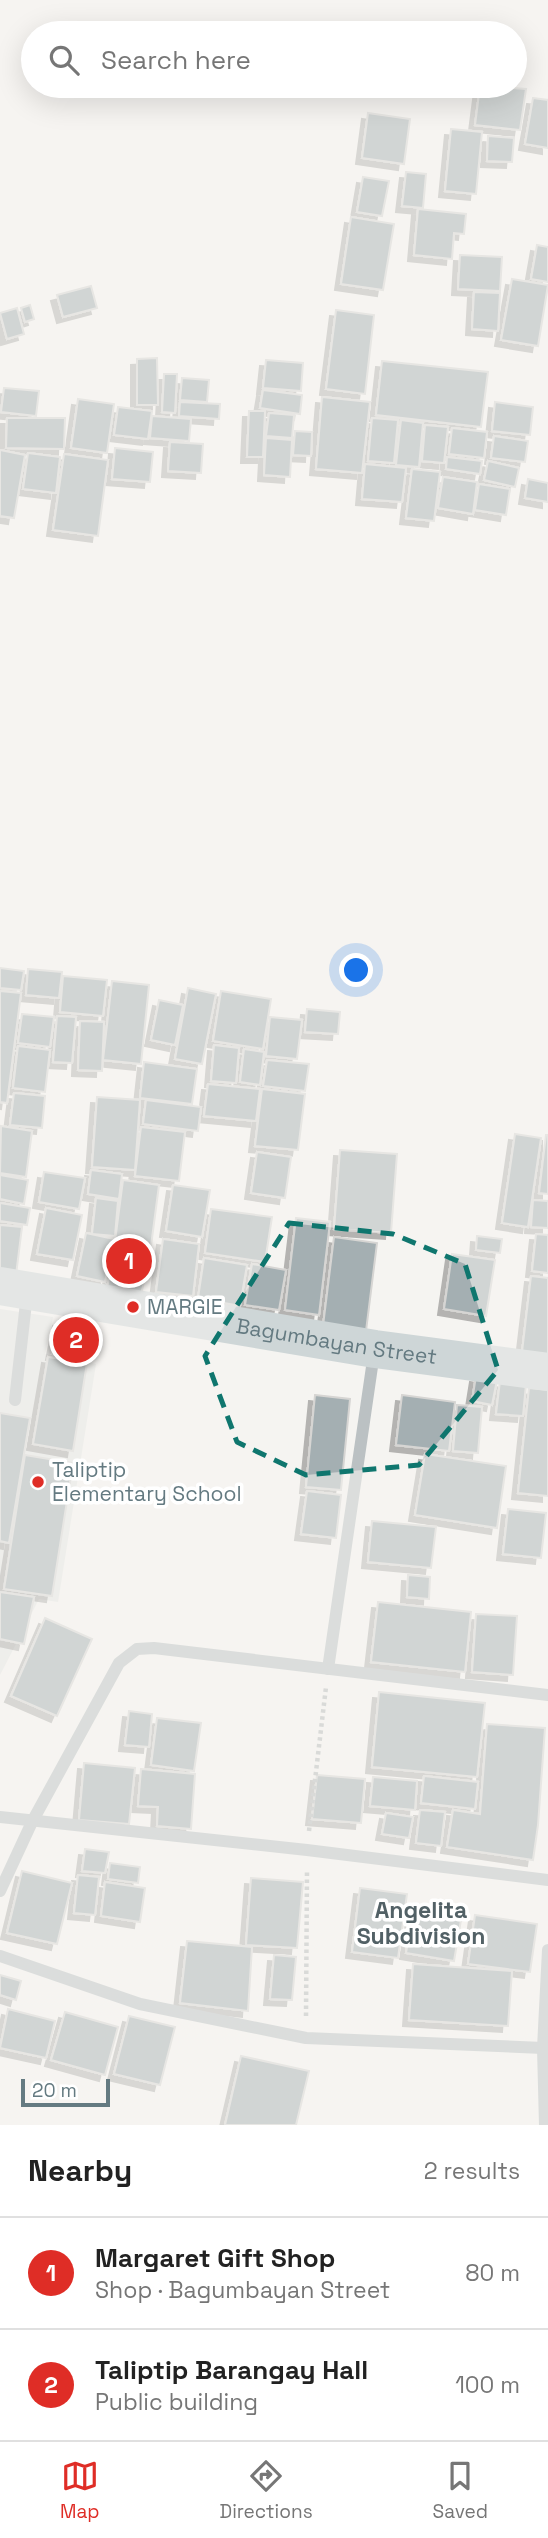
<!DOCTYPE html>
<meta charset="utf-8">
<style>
:root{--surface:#fff;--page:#f6f6f6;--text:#222;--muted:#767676;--line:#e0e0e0;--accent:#df2d26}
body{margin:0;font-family:"Space Grotesk",sans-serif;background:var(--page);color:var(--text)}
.scale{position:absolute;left:21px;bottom:18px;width:89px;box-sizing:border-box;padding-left:7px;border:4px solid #647a81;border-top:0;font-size:19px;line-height:24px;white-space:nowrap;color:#647a81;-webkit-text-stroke:5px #fff;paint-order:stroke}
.you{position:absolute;left:357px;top:971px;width:24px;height:24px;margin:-18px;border:5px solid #fff;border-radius:50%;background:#1a73e8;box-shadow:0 0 0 10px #1a73e833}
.badge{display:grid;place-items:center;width:46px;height:46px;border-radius:50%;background:var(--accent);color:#fff;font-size:23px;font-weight:700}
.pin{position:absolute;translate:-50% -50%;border:4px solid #fff;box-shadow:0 2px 7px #0006}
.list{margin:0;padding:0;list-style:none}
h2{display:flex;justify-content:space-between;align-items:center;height:91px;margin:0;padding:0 28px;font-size:30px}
h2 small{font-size:23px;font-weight:400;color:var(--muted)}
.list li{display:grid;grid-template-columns:46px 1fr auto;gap:21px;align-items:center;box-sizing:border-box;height:112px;padding:0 28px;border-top:2px solid var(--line)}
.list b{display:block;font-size:26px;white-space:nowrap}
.list p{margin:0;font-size:23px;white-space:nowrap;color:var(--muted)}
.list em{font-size:23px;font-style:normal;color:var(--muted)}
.icon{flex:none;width:38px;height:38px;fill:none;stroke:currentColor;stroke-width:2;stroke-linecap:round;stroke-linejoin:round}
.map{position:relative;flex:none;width:548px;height:2125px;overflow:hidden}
.search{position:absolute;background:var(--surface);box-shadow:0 7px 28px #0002;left:21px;right:21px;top:21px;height:77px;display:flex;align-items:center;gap:18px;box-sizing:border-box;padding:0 24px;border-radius:38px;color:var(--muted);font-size:26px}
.sheet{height:315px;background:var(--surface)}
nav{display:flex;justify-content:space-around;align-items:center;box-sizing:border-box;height:98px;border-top:2px solid var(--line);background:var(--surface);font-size:19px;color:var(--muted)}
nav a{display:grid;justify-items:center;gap:4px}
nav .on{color:var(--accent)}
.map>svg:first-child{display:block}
.built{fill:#e5e6e4}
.building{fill:#a4afb2;stroke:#d6d5d3;stroke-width:2;filter:url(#shadow)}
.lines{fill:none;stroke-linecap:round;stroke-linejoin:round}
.path{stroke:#b6babb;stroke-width:4.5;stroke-dasharray:3.5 3.5;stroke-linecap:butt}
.minor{stroke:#bbc1c3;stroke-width:12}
.major{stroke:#ced6d7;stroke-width:38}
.marked{fill:none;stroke:#0f766e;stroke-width:5;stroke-dasharray:14 9;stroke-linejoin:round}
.poi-dot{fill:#df2d26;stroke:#fff;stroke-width:2.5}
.labels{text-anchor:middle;stroke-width:7;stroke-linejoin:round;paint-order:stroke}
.poi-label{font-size:21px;fill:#647a81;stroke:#fff;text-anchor:start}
.street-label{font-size:21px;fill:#647a81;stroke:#fff}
.neighbourhood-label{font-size:23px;font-weight:bold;fill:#526166;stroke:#fff}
</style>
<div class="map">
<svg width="548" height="2125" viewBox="0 0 548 2125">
<defs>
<filter id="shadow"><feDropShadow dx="-6" dy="6" stdDeviation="0" flood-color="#0004"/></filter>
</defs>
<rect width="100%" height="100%" fill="#f5f4f1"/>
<path class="built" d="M0,1309l53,8 -8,37 51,10 -38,238 -19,-3 -39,76z"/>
<g class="building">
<path d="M480,86l46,3 -6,41 -45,-5z"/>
<path d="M533,98l15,2v48l-23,-4z"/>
<path d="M368,113l42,6 -6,45 -42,-6z"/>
<path d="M451,129l31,3 -6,62 -31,-3z"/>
<path d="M488,136l26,2 -2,24 -25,-1z"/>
<path d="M406,172l20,2 -3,34 -21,-2z"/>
<path d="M363,177l26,4 -7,35 -25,-4z"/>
<path d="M418,209l48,5 -2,20 -10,-1 -2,26 -38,-4z"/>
<path d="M351,217l43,7 -11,66 -42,-6z"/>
<path d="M537,245l11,2v35l-17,-3z"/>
<path d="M460,255l42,2 -2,34 -42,-2z"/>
<path d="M512,279l36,6 -10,61 -37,-6z"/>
<path d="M91,286l6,22 -34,9 -6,-22z"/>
<path d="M474,292l26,1 -2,38 -26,-2z"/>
<path d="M30,305l4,14 -9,3 -4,-14z"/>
<path d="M17,308l7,26 -17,5 -7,-26z"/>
<path d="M336,310l38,5 -9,79 -39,-5z"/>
<path d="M157,358l1,47h-21v-46z"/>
<path d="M266,360l37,3 -2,28 -38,-3z"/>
<path d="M382,361l106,11 -7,55 -105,-12z"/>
<path d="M164,374h13l-2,39 -13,-1z"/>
<path d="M182,378l27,2 -2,22 -27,-2z"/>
<path d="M4,388l35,3 -3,25 -35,-4z"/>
<path d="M263,390l39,5 -2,19 -40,-6z"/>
<path d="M322,397l48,5 -8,71 -46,-4z"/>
<path d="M78,399l36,5 -7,49 -36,-5z"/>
<path d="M180,402l40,2 -1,15 -40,-3z"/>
<path d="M495,402l38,5 -3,28 -38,-4z"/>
<path d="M118,407l34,4 -4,28 -34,-4z"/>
<path d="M249,411h16l-2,46h-16z"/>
<path d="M269,413l25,2 -2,23 -26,-2z"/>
<path d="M152,416l39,3 -2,22 -39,-3z"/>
<path d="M7,418h58l-1,31 -58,-1z"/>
<path d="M372,418l26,2 -4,43 -26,-2z"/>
<path d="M401,420l22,3 -4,44 -23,-2z"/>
<path d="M425,425l23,2 -4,36 -22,-2z"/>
<path d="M452,428l35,4 -3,26 -35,-4z"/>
<path d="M295,431l17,1 -1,24 -18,-1z"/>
<path d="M494,436l34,5 -3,21 -34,-4z"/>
<path d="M266,438l26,2 -2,37 -26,-2z"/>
<path d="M170,442l33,2 -2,29 -33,-2z"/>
<path d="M115,448l38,4 -3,30 -38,-3z"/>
<path d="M0,450l25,5 -11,63 -14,-2z"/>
<path d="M28,453l32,4 -4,36 -33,-4z"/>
<path d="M64,454l44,6 -10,76 -45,-6z"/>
<path d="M447,457l35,4 -2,13 -34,-5z"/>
<path d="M488,461l31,7 -4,19 -31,-7z"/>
<path d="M365,464l41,4 -4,34 -40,-3z"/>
<path d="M412,469l28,3 -6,49 -28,-3z"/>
<path d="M443,477l34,5 -4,32 -35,-6z"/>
<path d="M528,479l20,4v19l-23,-4z"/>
<path d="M479,484l31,5 -4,26 -31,-5z"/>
<path d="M0,968l24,3 -3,19 -21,-2z"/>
<path d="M28,969l34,3 -3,26 -33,-3z"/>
<path d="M63,976l44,4 -4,36 -43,-4z"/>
<path d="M112,981l37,4 -8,79 -38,-4z"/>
<path d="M188,988l28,6 -14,70 -27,-5z"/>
<path d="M0,991l21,2 -14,110 -7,-1z"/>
<path d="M221,991l50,8 -8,50 -50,-8z"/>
<path d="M159,1000l24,5 -8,40 -24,-5z"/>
<path d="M307,1009l33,3 -2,22 -33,-2z"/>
<path d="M22,1014l32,3 -4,30 -32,-4z"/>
<path d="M57,1016l19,1 -4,46 -19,-1z"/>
<path d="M270,1017l32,3 -5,39 -31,-3z"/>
<path d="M80,1021l24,1 -2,49 -24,-1z"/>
<path d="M214,1045l25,3 -3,35 -25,-2z"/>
<path d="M18,1046l32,4 -5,42 -32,-4z"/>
<path d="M244,1049l20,3 -4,33 -20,-3z"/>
<path d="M267,1060l42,4 -4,27 -42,-5z"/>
<path d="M144,1062l53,7 -5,35 -52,-6z"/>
<path d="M208,1084l52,5 -4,32 -52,-5z"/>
<path d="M262,1089l43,5 -7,56 -43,-4z"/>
<path d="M14,1093l31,3 -3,32 -32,-3z"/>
<path d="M97,1097l43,3 -5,70 -43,-3z"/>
<path d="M146,1100l55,7 -3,24 -55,-7z"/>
<path d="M1,1126l31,5 -6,46 -26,-4z"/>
<path d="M141,1127l44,5 -6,49 -44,-5z"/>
<path d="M515,1134l26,4 -13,89 -26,-4z"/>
<path d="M546,1135h2v59l-9,-1z"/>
<path d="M340,1150l57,4 -6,79 -57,-4z"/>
<path d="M257,1152l34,5 -6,41 -34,-5z"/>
<path d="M91,1170l31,4 -3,25 -31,-5z"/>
<path d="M44,1172l41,6 -6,31 -40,-7z"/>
<path d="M0,1175l28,5 -4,24 -24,-5z"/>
<path d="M123,1180l36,5 -8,61 -36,-5z"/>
<path d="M173,1185l37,5 -8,47 -36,-6z"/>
<path d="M96,1198l22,3 -3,35 -23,-2z"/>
<path d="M533,1200l15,1v27l-17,-1z"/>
<path d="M0,1203l30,5 -3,17 -27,-4z"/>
<path d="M46,1208l36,7 -9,45 -36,-6z"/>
<path d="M211,1209l61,8 -7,45 -60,-9z"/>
<path d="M296,1218l34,4 -11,93 -34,-5z"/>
<path d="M0,1225l22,2 -6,48 -16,-2z"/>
<path d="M86,1233l28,6 -9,43 -28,-6z"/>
<path d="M536,1234l12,1v38l-16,-2z"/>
<path d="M477,1236l25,3 -2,14 -24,-3z"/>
<path d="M334,1237l43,6 -11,88 -43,-5z"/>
<path d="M163,1239l36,5 -6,52 -37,-4z"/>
<path d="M117,1244l34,8 -12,51 -34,-7z"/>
<path d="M452,1254l43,6 -9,56 -42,-7z"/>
<path d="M204,1258l43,7 -7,41 -42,-8z"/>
<path d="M252,1264l34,6 -7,40 -34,-5z"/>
<path d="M531,1276l17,2v77l-26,-3z"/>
<path d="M59,1320l34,7 -8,33 -33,-6z"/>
<path d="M48,1357l39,6 -14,88 -40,-7z"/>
<path d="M476,1376l21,4 -5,25 -20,-4z"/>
<path d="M500,1381l26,3 -3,32 -27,-2z"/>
<path d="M529,1388l19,2v106l-30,-3z"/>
<path d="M315,1395l35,4 -9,91 -35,-3z"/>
<path d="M402,1395l53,7 -6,49 -53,-6z"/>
<path d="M457,1405l25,2 -4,46 -25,-2z"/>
<path d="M0,1413l30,5 -21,125 -9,-2z"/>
<path d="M425,1454l81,12 -9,62 -82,-13z"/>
<path d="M25,1455l48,8 -21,133 -48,-7z"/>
<path d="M307,1491l34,4 -5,43 -35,-4z"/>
<path d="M508,1509l38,4 -5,45 -38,-4z"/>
<path d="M372,1521l64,6 -5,41 -63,-6z"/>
<path d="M408,1575l22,2 -1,22 -22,-2z"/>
<path d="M0,1592l34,5 -10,47 -24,-5z"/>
<path d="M378,1602l93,10 -6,60 -94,-10z"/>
<path d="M476,1614l41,2 -4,59 -41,-3z"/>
<path d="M45,1618l47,21 -35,77 -46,-20z"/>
<path d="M379,1692l106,11 -8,74 -105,-10z"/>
<path d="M129,1711l23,3 -3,33 -24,-2z"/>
<path d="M157,1718l44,5 -7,48 -43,-6z"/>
<path d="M487,1724l58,4 -7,97 -5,35 -86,-13 6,-37 27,4z"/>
<path d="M84,1763l51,5 -6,56 -50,-4z"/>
<path d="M141,1769l54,5 -4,55 -34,-3 1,-19 -20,-1z"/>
<path d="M317,1775l48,4 -4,44 -49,-4z"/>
<path d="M424,1776l54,6 -3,27 -54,-6z"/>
<path d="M373,1777l44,4 -2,29 -45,-4z"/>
<path d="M420,1810l25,2 -4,34 -25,-3z"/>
<path d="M386,1813l27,4 -4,21 -27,-4z"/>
<path d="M85,1849l24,3 -4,21 -23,-2z"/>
<path d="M110,1863l30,4 -2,16 -30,-4z"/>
<path d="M22,1871l50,12 -15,61 -50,-11z"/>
<path d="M78,1875l21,2 -4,38 -21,-2z"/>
<path d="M251,1878l52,4 -6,66 -51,-3z"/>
<path d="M105,1882l40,6 -5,34 -39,-6z"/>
<path d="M360,1888l47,6 -9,64 -46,-6z"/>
<path d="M414,1906l48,8 -8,47 -48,-8z"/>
<path d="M475,1915l62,9 -7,48 -62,-8z"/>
<path d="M187,1941l65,6 -4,64 -68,-8z"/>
<path d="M274,1955l22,2 -4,43 -22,-1z"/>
<path d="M413,1964l99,7 -4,55 -99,-6z"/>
<path d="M0,1975l21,6 -5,19 -16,-5z"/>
<path d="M8,2009l47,12 -9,37 -46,-10z"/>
<path d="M65,2012l53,15 -13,48 -54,-15z"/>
<path d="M129,2016l46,11 -15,58 -46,-11z"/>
<path d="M241,2056l68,15 -13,54h-71z"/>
</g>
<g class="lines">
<g class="path">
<path d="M309,1831l17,-144"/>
<path d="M306,2016l1,-145"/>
</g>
<g class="minor">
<path d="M15,1400l12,-106"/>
<path d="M328,1669l46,-316"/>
<path d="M0,1817l307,33 241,30"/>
<path d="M0,1891l32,-69 87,-159 18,-14 17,-1 394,47"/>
<path d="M0,1956l140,48 166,34 237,10"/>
<path d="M545,2125l-2,-77 5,-98"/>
</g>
<path class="major" id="s1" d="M0,1286l375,63 173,23"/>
</g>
<path d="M0 0H548V2125H0ZM289,1223l104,11 72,30 33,106 -79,95 -113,10 -69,-33 -32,-86z" fill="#f5f4f1" fill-opacity=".55" fill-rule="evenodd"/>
<path class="marked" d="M289,1223l104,11 72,30 33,106 -79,95 -113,10 -69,-33 -32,-86z"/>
<g class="poi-dot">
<circle cx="133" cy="1307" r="7"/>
<circle cx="38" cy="1482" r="7"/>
</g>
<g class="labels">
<g class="poi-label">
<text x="147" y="1314">MARGIE</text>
<text x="52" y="1477">Taliptip<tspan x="52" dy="24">Elementary School</tspan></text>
</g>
<g class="street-label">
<text dy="7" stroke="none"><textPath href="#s1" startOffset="341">Bagumbayan Street</textPath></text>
</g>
<g class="neighbourhood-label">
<text x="421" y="1918">Angelita<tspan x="421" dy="26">Subdivision</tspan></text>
</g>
</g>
</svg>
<div class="scale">20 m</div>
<div class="you"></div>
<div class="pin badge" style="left:129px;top:1261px">1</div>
<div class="pin badge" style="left:76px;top:1340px">2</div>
<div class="search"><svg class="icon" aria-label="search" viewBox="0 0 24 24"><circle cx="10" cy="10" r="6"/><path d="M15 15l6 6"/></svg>Search here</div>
</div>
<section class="sheet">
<h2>Nearby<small>2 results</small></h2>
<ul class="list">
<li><span class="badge">1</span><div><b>Margaret Gift Shop</b><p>Shop · Bagumbayan Street</p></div><em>80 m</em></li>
<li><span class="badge">2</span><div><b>Taliptip Barangay Hall</b><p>Public building</p></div><em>100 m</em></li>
</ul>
</section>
<nav>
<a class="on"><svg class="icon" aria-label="map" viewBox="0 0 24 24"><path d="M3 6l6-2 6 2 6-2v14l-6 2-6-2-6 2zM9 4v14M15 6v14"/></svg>Map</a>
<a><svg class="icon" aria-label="directions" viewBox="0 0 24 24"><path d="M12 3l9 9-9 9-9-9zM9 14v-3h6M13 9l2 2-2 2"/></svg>Directions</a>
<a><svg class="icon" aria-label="saved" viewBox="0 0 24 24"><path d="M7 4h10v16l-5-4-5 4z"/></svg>Saved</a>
</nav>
